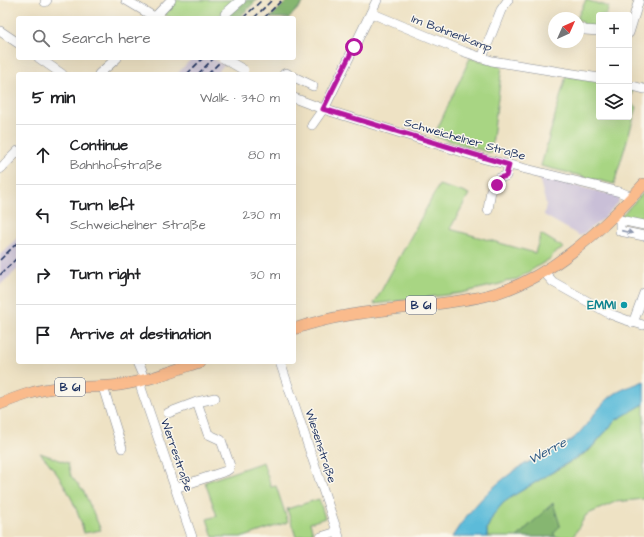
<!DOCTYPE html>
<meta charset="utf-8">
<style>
:root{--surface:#fff;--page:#f2f2f2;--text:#202124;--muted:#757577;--line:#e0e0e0}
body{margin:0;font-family:"Architects Daughter",sans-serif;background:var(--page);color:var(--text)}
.controls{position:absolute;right:12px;top:12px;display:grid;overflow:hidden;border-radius:4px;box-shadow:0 4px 16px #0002}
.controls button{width:36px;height:36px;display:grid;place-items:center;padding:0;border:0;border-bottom:1px solid var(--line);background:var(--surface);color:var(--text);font:20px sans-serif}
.compass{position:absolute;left:548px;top:12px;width:36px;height:36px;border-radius:50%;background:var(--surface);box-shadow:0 4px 16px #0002;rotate:45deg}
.stop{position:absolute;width:12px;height:12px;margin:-9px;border:3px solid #b5179e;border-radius:50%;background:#fff}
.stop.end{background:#b5179e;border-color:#fff;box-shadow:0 1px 4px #0008}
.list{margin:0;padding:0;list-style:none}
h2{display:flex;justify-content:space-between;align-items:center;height:52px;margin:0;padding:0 16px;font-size:17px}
h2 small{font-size:13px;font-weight:400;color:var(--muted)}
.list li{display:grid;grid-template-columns:26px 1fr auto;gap:12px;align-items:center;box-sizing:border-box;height:60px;padding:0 16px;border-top:1px solid var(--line)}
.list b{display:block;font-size:15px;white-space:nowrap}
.list p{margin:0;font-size:13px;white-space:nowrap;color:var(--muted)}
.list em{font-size:13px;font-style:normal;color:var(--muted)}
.icon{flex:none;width:22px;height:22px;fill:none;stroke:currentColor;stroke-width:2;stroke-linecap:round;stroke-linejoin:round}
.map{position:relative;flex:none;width:644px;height:537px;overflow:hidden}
.search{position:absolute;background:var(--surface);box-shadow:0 4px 16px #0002;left:16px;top:16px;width:280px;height:44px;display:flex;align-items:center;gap:10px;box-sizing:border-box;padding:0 14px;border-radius:4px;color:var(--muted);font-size:15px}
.panel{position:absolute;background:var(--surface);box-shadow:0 4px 16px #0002;left:16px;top:72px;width:280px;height:292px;border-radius:4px}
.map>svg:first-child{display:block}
.industrial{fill:#c9bfd7}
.green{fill:#a8d583;stroke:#628270}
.forest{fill:#86b671;stroke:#507268}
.water{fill:#5bbbd9;stroke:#3b759c}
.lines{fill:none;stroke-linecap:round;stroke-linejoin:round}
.minor-casing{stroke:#848891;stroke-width:10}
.major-casing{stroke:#848891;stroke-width:12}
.minor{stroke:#fff;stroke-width:9}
.major{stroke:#fabb8c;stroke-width:11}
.rail{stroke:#1b2f5e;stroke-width:1.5;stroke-dasharray:6 3;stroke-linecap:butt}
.minor-bridge-casing{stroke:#848891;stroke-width:10;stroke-linecap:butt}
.minor-bridge{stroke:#fff;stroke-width:9}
.oneway{fill:#8d97ae}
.route{stroke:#b5179e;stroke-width:5}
.culture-dot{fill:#0f9aa8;stroke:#fbf7ec;stroke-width:1.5}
.labels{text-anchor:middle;stroke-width:3;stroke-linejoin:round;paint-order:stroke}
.shield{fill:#fbf7ec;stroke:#5e6b89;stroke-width:1}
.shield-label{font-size:11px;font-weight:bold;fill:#1b2f5e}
.street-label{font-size:12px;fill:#1b2f5e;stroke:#fbf7ec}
.culture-label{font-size:12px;font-weight:bold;fill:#0d838f;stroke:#fbf7ec;text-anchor:end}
.water-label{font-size:13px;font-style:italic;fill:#2e5983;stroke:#fbf7ec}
</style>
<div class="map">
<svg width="644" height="537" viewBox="0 0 644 537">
<rect width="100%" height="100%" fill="#fbf7ec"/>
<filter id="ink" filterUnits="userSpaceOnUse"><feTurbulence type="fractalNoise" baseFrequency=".025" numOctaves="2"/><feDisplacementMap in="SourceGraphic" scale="8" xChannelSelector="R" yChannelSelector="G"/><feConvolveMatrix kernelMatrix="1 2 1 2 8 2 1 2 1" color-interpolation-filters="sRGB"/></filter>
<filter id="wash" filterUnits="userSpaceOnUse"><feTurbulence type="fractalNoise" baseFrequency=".012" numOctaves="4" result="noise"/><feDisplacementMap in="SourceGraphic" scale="16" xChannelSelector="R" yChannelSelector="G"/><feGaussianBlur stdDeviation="0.9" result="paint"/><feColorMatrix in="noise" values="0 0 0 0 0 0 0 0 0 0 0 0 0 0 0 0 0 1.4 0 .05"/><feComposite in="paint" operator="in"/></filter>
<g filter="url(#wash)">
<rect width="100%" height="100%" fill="#eee2c4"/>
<g class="industrial">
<path d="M192,58h20l12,7 -9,9h-38z"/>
<path d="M539,177l79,19 1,5 -16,18 -23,17 -36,-21 2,-11z"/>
<path d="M18,237v32l-18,16v-30z"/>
</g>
<g class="green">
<path d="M176,0h61l-21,18h-45l-7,-4z"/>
<path d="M586,0l23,7 -3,8h-7v13l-16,-2 -1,-5 -4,-1v-4z"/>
<path d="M470,58l32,8 -11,87 -57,-17z"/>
<path d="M566,76l33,5v36h30v-29l4,1 -4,14 8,4 -23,77 -73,-18z"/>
<path d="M439,185l30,9 -19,35 85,24 6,-19 23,14 -11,6 -2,4 -34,21 -7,1 -10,4 -39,9 -87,11z"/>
<path d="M644,192v31l-24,-6z"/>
<path d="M644,404v95l-29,3 -29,13 -13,22h-18l-1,-3 -1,-31 -36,34h-30v-9l7,-14 9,-11 13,-9 73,-43 27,-31z"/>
<path d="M40,453l28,10 3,13 13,16 17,38 -17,3c-7,-29 -23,-58 -44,-80z"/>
<path d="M263,462l8,25 5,-1 12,36 -44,15h-31l-6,-18 10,-3 -12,-34z"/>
<path d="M319,499l6,19 -15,5 3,10 -17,4 -9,-28z"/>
</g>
<g class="forest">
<path d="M246,0h11l-18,18h-18l1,-1 3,1z"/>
<path d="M288,0h18l-17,18h-19z"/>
<path d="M553,503l7,22 -6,8 1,4h-38z"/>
</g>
<path class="water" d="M644,381v23l-28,16 -27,30 -73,44 -13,9 -9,11 -7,14v9h-35c18,-29 44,-56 73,-73 16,-9 35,-14 49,-26 15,-13 24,-34 42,-45 8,-5 19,-8 28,-12z"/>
</g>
<g filter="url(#ink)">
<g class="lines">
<g class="minor-casing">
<g id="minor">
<path d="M126,0l30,18"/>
<path d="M45,2l2,-2"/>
<path d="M371,13l94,39 27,9 107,17"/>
<path d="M225,14l16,-14"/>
<path d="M154,18l17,-18"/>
<path d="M578,27l7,3 14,1"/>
<path d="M0,31l18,12"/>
<path d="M629,33l10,-33"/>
<path d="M39,58l23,16"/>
<path d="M482,58l19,-48 7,-10"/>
<path d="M99,74l18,-16"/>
<path d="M284,74l2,-1 2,1"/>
<path d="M294,77l19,9"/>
<path d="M629,85l15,4"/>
<path d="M294,98l29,11 162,50 135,33 12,5"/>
<path d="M312,125l14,-20 51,-105"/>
<path d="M0,169l18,-18"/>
<path d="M488,210l3,-20 6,-5 2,-7 7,-2 3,-11"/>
<path d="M614,215l6,5v11l24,5"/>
<path d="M620,220l24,5"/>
<path d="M543,271l10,11 57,32 16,6 17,5"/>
<path d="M633,323l11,-30"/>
<path d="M137,362l6,14 -2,12 51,149"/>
<path d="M280,362l59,175"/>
<path d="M103,387l19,61"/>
<path d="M168,413l29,-11 18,-4"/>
<path d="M175,488l51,-17 3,-2 1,-3 -9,-26 -13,-6 -11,-32"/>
<path d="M321,537l16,-5"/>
</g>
</g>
<g class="major-casing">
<g id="major">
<path d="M294,329c62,-22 128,-19 191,-33 61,-13 118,-67 159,-112"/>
<path d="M0,404c18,-7 36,-14 56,-16 21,-2 43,0 64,-3 27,-4 53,-14 79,-23"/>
</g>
</g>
<use href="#minor" class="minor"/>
<use href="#major" class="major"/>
<g class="rail">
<path d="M243,18l19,-18"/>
<path d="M254,18l18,-18"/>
<path d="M264,18l18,-18"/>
<path d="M187,74l16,-16"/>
<path d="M198,74l16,-16"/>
<path d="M208,74l16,-16"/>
<path d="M0,260l18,-18"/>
<path d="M0,275l18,-18"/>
</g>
<g class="minor-bridge-casing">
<path id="minor-bridge" d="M223,58l21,12"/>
</g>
<use href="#minor-bridge" class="minor-bridge"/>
</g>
<defs><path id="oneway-solid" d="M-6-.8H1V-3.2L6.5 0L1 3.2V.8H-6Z"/></defs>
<use class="oneway" href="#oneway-solid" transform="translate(627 232) rotate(13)"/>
</g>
<g class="lines" filter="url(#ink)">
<path class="route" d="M354,47l-31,62 186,56 -3,11 -7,2 -2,7"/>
</g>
<circle class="culture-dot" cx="624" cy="305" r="4"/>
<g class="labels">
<g class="shield">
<rect x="406" y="296" width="30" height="18" rx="3"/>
<rect x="55" y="378" width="30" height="18" rx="3"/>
</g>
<g class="shield-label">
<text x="421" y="309">B 61</text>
<text x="70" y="391">B 61</text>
</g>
<g class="street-label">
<text transform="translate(452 33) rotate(21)" y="4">Im Bohnenkamp</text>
<text transform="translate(465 139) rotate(16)" y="4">Schweichelner Straße</text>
<text transform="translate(321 446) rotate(72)" y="4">Wiesenstraße</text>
<text transform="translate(177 455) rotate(71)" y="4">Werrestraße</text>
</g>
<g class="culture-label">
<text x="616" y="309">EMMI</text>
</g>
<g class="water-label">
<text transform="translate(547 450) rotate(-28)" y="5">Werre</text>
</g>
</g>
</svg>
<div class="controls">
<button>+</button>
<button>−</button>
<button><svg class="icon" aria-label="layers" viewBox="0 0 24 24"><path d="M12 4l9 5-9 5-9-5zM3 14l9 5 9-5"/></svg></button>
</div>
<svg class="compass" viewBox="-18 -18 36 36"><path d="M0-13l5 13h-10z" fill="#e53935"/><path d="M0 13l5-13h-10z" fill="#757577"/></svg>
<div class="stop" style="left:354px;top:47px"></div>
<div class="stop end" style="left:497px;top:185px"></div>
<div class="search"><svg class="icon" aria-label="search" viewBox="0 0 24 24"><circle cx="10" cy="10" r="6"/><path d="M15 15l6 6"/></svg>Search here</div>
<section class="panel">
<h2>5 min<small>Walk · 340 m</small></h2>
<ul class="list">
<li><svg class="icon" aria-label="ahead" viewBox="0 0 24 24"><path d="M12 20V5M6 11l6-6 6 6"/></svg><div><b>Continue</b><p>Bahnhofstraße</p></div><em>80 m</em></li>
<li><svg class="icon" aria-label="left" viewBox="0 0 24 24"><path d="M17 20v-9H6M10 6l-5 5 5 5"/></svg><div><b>Turn left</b><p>Schweichelner Straße</p></div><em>230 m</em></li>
<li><svg class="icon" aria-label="right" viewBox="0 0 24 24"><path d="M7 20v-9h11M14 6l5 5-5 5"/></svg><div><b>Turn right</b></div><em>30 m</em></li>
<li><svg class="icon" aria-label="arrive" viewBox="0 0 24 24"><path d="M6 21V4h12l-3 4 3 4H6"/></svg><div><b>Arrive at destination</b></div></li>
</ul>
</section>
</div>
